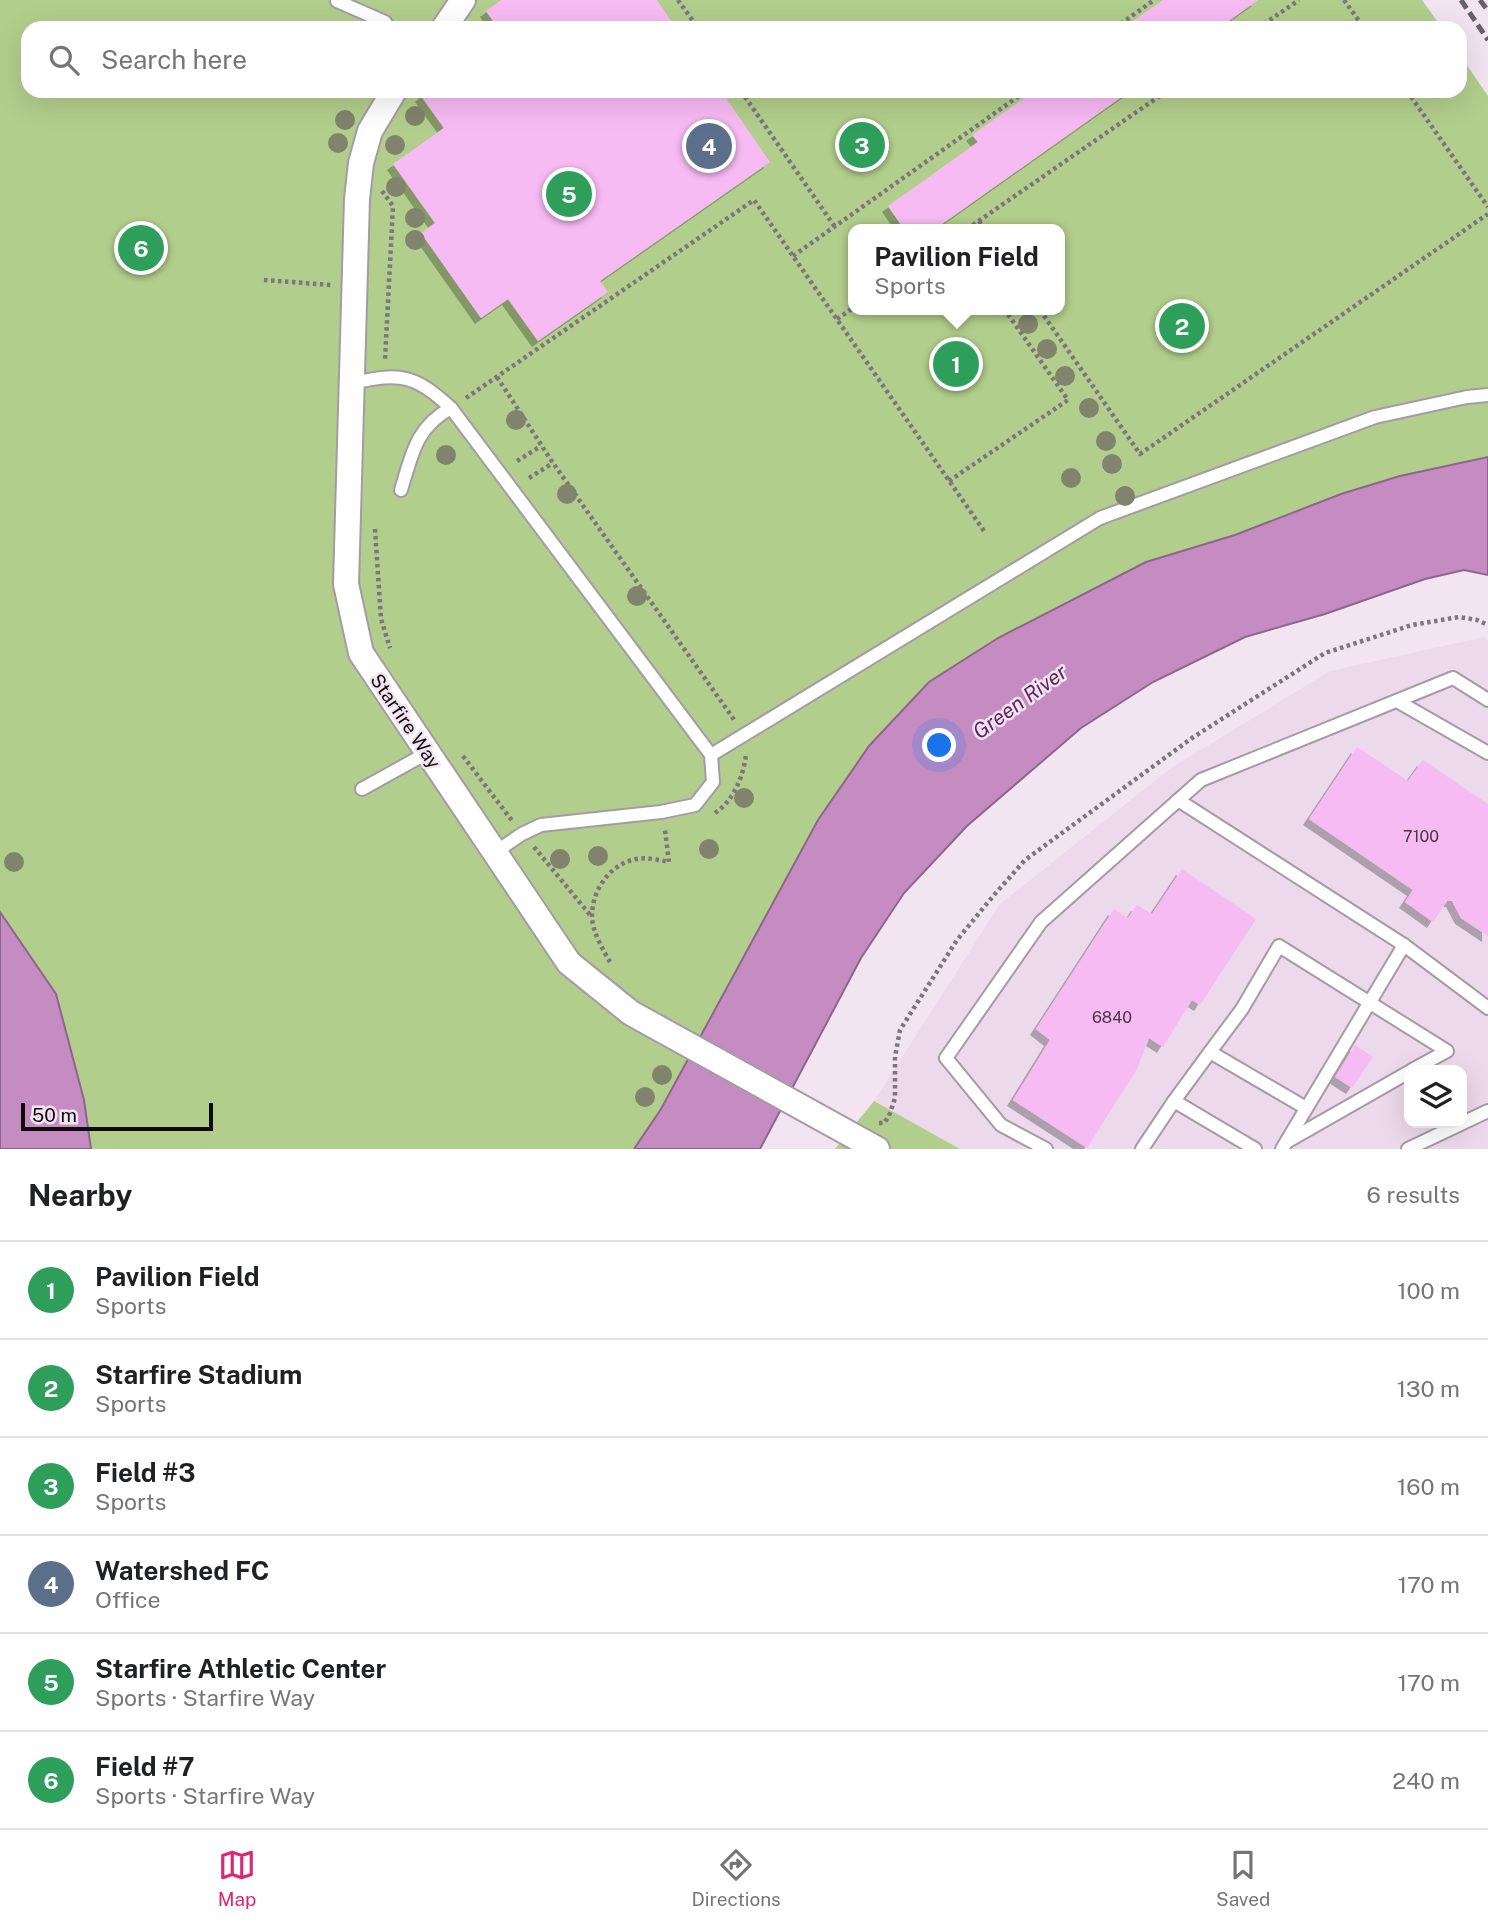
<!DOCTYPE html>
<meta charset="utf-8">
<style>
:root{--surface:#fff;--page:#f6f6f6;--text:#202124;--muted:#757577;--line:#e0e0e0;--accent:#db2777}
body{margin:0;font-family:"Public Sans",sans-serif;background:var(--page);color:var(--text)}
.controls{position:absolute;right:21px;bottom:21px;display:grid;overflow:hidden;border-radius:14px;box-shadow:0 7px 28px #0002}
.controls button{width:63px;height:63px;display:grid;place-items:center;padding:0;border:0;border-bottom:2px solid var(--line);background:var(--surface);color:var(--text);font:35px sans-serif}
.scale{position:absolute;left:21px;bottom:18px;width:192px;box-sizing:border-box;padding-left:7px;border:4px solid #0e0a0d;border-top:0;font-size:19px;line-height:24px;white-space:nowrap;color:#0e0a0d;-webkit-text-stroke:5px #f2e5f1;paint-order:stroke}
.you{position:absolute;left:940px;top:746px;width:24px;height:24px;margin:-18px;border:5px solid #fff;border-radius:50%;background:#1a73e8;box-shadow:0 0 0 10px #1a73e833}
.badge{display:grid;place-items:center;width:46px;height:46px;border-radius:50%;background:var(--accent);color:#fff;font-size:23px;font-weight:700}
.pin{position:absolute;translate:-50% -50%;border:4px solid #fff;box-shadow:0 2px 7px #0006}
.popup{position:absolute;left:848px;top:224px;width:217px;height:91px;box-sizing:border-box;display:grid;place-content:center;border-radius:14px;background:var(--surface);filter:drop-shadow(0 2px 5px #0005);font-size:23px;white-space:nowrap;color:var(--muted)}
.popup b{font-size:26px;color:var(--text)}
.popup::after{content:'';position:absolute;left:50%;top:100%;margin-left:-14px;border:14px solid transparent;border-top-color:var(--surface)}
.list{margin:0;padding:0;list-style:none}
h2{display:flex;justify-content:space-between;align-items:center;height:91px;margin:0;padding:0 28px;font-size:30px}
h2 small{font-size:23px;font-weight:400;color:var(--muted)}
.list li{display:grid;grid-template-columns:46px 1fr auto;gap:21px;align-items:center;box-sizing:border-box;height:98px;padding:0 28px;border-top:2px solid var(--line)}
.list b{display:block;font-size:26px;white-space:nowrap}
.list p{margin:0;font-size:23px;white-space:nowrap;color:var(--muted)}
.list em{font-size:23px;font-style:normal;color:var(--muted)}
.icon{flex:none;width:38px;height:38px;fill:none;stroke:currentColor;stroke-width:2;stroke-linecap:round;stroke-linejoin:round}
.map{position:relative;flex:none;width:1488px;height:1149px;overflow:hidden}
.search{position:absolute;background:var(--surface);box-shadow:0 7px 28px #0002;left:21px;right:21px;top:21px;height:77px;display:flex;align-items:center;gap:18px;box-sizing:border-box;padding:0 24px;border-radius:21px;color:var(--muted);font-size:26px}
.sheet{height:679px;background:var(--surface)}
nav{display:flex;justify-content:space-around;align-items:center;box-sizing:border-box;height:98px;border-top:2px solid var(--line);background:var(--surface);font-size:19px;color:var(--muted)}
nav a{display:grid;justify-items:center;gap:4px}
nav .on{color:var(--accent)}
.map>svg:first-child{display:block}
.built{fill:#ecd9eb;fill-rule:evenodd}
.green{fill:#b2ce8c;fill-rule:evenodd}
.water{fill:#c58cc2;stroke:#8e658c;stroke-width:2}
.building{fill:#f7bbf3;filter:url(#shadow)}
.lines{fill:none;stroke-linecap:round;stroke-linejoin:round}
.service-casing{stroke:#a69aa5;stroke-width:16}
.minor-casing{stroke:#a69aa5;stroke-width:28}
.path{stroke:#7e757d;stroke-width:4.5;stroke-dasharray:3.5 3.5;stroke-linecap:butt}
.service{stroke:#fff;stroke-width:12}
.minor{stroke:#fff;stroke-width:24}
.rail{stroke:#686167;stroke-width:5;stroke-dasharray:10 5;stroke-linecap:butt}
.tree{fill:#80846c}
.labels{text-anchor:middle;stroke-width:5;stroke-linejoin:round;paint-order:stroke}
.number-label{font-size:16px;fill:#483646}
.street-label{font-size:19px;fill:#0e0a0d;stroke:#f2e5f1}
.water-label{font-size:21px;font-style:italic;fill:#621e61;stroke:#f2e5f1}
</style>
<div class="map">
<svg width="1488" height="1149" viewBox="0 0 1488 1149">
<defs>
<filter id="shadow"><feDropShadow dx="-6" dy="6" stdDeviation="0" flood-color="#0004"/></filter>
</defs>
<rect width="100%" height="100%" fill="#f2e5f1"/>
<path class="built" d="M1485,637l3,3v509h-528l-86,-48 126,-197 171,-136 159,-97zM1409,1070h53v53h-53z"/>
<g class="green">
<path d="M0,0h1422l20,28h-1414v63h1432v-36l28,41v361l-35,7 -112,30 -273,107 -70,37 -69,44 -60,64 -51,74 -157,289 -27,40h-543l-7,-49 -28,-106 -56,-82zM853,229h206v81h-206z"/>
<path d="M874,1101l86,48h-125z"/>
</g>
<g class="water">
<path d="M1488,457v118l-24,-5 -39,9 -100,35 -80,23 -92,45 -72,46 -114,98 -63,67 -43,65 -101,191h-126l27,-40 157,-289 51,-74 60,-64 69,-44 148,-76 89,-27 106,-41 59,-18z"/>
<path d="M0,912l56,82 28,106 7,49h-91z"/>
</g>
<g class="building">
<path d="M501,0h156l19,28h-178l-12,-17z"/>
<path d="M1163,0h95l-39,28h-96z"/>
<path d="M427,91h294l49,71 -170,119 8,11 -70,49 -30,-42 -27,19 -60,-85 14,-10 -42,-59 51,-36 -23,-32z"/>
<path d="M1034,91h96l-195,138h-31l-16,-23 90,-64 -6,-7z"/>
<path d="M1357,747l51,34 15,-21 65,44v132l-27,-18 -9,-17h-5l-14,21 -28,-20 8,-12 -104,-71z"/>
<path d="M1182,869l74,50 -56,86 -8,-5 -29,47 -14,-9 -12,31 -50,79 -74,-48 37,-60 -14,-11 78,-120 14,9 9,-13 15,9z"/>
<path d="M1355,1045l18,12 -21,31 -17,-11z"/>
</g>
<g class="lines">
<g class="service-casing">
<g id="service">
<path d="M337,1l48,21 4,6"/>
<path d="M353,383c48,-11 62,-8 98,25l260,347 2,27 -18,23 -34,7 -120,13 -19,9 -28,19"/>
<path d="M401,490c11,-36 15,-63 50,-82"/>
<path d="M1397,701l91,52"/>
<path d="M711,755l389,-237 275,-101 92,-20 21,-2"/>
<path d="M362,789l65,-36"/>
<path d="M1178,800l226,145 84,63"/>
<path d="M1174,1101l36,-49"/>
<path d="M1306,1108l-96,-56 32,-43 37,-63 168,105 -35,19"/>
<path d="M1288,1141l121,-69"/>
<path d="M1046,1149l-45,-24 -55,-67 95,-136 160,-142 252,-102 35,22"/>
<path d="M1142,1149l32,-48 81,48"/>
<path d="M1282,1149l122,-204"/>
<path d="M1408,1149l80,-38"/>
</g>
</g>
<g class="minor-casing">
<g id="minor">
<path d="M444,28l19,-28"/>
<path d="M394,91l-24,40 -9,32 -4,36 -11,385 15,69 208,310 62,50 246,136"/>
</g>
</g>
<g class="path">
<path d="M678,0l20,28"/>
<path d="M1344,0l20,28"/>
<path d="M1115,28l39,-28"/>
<path d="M1258,28l41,-28"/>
<path d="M741,91l94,136"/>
<path d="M1407,91l81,116"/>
<path d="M382,191l11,15 -8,154"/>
<path d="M979,221l5,8"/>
<path d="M967,229l200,-138"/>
<path d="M793,256l233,-165"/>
<path d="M264,280l67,5"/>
<path d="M1040,310l100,144 348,-240"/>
<path d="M837,319l16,-11"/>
<path d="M497,377l56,86 182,258"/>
<path d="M466,398l288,-198 230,331"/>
<path d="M517,461l24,-15"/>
<path d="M529,478l24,-15"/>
<path d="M949,481l119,-81 -63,-90"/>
<path d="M375,529l6,90 9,29"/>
<path d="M463,756l50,66"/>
<path d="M715,813c19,-13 28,-36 31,-58"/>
<path d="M534,847l57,69"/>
<path d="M610,962c-7,-12 -18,-31 -18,-46 0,-26 18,-52 44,-57 11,-2 23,1 33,3l-4,-32"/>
<path d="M879,1123h5l5,-7 6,-18v-41l5,-27 57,-90 37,-45 31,-35 167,-122 133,-85 87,-28 47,-8 18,3 11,5"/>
</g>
<use href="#service" class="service"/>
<use href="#minor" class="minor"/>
<g class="rail">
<path d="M1461,0l27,40"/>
<path d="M1480,0l8,11"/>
</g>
</g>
<g class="tree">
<circle cx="415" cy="116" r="10"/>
<circle cx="345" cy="120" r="10"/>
<circle cx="338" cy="143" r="10"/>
<circle cx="395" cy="145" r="10"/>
<circle cx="396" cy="187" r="10"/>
<circle cx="415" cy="218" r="10"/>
<circle cx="415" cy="240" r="10"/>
<circle cx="1028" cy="324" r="10"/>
<circle cx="1047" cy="349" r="10"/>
<circle cx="1065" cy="376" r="10"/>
<circle cx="1089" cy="408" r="10"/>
<circle cx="516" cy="420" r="10"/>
<circle cx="1106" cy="441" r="10"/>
<circle cx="446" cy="455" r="10"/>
<circle cx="1112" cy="464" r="10"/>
<circle cx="1071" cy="478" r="10"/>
<circle cx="567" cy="494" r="10"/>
<circle cx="1125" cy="496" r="10"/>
<circle cx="637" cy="596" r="10"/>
<circle cx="744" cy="798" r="10"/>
<circle cx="709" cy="849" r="10"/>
<circle cx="598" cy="856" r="10"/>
<circle cx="560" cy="859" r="10"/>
<circle cx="14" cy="862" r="10"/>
<circle cx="662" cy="1075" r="10"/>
<circle cx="645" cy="1097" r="10"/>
</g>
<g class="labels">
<g class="number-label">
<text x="1421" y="842">7100</text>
<text x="1112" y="1023">6840</text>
</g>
<g class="street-label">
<text transform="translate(406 721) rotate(56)" y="7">Starfire Way</text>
</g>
<g class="water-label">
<text transform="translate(1020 702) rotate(-36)" y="7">Green River</text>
</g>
</g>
</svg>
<div class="controls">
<button><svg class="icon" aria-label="layers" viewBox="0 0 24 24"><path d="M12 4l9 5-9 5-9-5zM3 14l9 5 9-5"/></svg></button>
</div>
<div class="scale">50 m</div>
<div class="you"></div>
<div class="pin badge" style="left:956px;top:364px;background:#2e9e5b">1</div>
<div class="popup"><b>Pavilion Field</b>Sports</div>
<div class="pin badge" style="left:1182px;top:326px;background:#2e9e5b">2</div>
<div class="pin badge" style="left:862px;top:145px;background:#2e9e5b">3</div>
<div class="pin badge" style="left:709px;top:146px;background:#5c6f8a">4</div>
<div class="pin badge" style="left:569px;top:194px;background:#2e9e5b">5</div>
<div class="pin badge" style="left:141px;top:248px;background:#2e9e5b">6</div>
<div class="search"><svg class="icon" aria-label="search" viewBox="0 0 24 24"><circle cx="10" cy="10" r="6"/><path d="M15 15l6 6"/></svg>Search here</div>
</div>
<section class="sheet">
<h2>Nearby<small>6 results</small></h2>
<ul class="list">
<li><span class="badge" style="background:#2e9e5b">1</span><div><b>Pavilion Field</b><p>Sports</p></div><em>100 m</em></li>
<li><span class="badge" style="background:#2e9e5b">2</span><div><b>Starfire Stadium</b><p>Sports</p></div><em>130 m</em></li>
<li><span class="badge" style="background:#2e9e5b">3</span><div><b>Field #3</b><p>Sports</p></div><em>160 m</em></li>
<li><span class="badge" style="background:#5c6f8a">4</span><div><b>Watershed FC</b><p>Office</p></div><em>170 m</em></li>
<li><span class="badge" style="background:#2e9e5b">5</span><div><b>Starfire Athletic Center</b><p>Sports · Starfire Way</p></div><em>170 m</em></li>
<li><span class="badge" style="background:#2e9e5b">6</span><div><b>Field #7</b><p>Sports · Starfire Way</p></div><em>240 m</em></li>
</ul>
</section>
<nav>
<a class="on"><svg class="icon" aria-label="map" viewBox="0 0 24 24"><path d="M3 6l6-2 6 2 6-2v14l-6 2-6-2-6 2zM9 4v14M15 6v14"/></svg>Map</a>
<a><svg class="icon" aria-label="directions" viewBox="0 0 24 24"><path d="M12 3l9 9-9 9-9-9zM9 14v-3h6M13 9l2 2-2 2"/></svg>Directions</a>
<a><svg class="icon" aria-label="saved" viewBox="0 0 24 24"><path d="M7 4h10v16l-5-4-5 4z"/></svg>Saved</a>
</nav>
